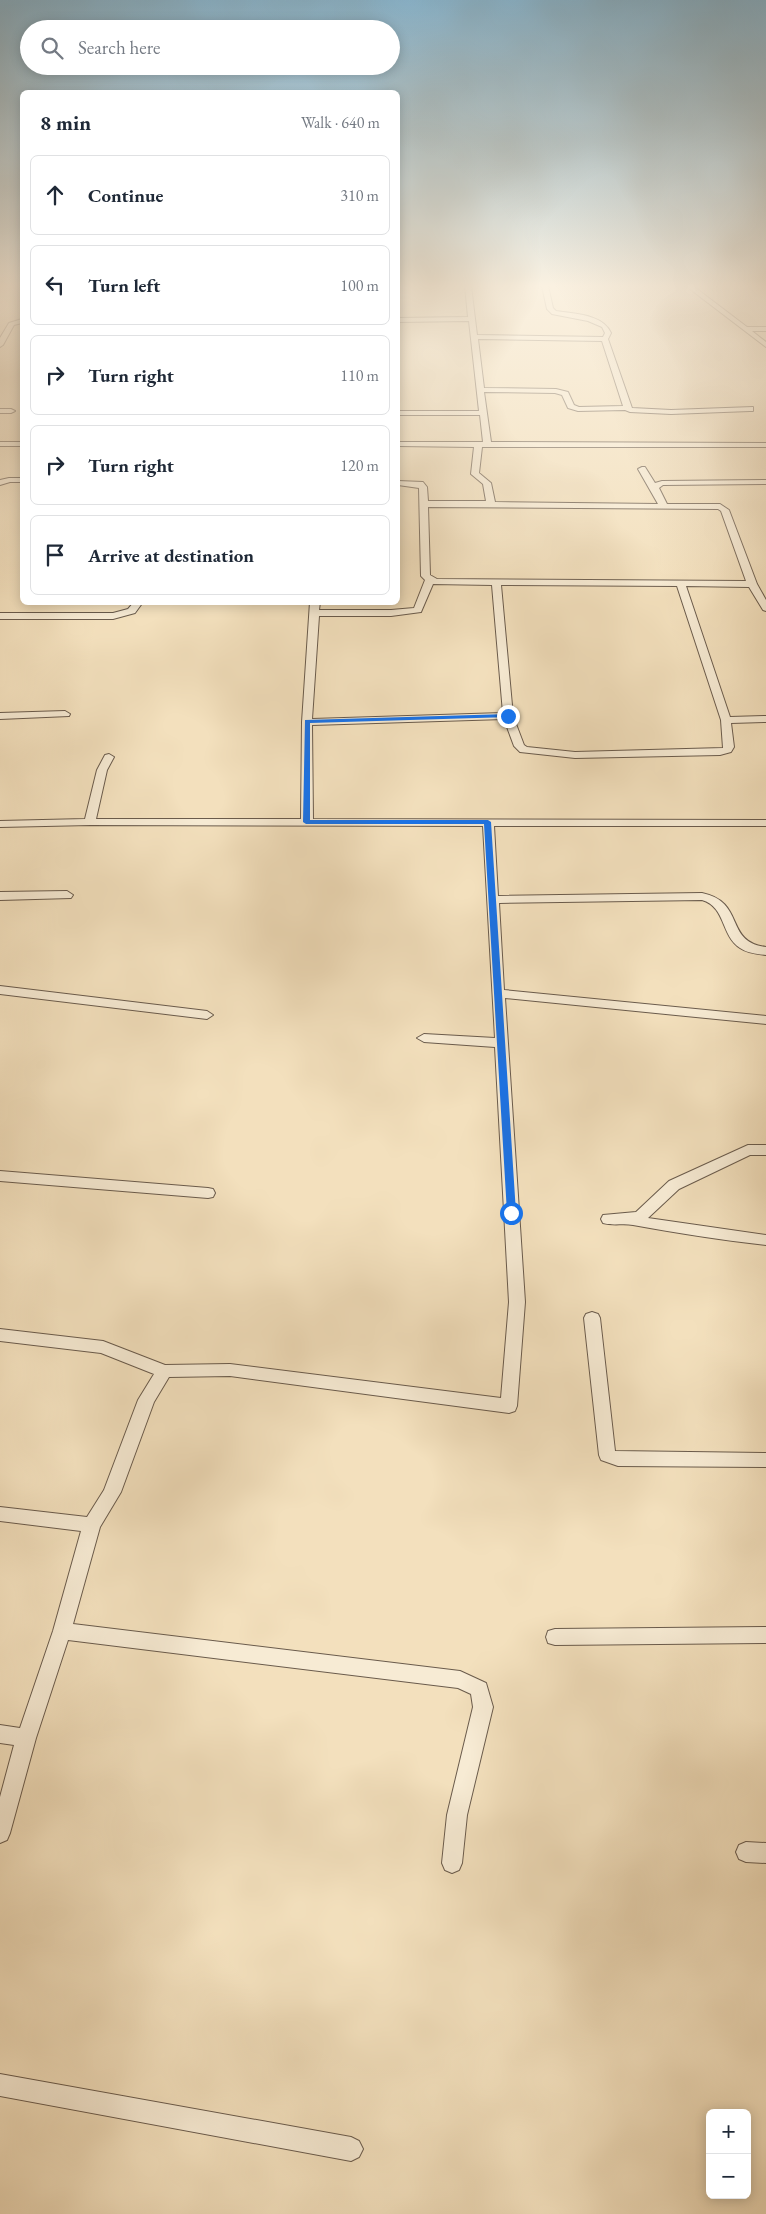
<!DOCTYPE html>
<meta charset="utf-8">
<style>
:root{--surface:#fff;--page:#f2f2f3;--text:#1f2937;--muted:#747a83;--line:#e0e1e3}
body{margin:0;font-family:"EB Garamond",serif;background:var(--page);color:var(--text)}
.controls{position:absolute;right:15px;bottom:15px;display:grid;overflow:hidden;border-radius:8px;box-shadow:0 2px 12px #0003}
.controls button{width:45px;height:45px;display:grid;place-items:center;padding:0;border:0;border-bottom:1px solid var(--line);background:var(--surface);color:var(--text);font:25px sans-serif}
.stop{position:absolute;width:15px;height:15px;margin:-11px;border:4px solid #1a73e8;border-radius:50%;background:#fff}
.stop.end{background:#1a73e8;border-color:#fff;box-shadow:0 1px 5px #0008}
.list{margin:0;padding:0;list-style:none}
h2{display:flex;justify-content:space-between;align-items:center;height:65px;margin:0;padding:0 20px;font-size:21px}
h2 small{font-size:16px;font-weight:400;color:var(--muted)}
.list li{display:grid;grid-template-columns:32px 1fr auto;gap:15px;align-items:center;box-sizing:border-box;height:80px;margin:0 10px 10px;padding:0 10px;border:1px solid var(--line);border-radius:8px}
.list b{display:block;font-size:19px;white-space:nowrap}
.list em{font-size:16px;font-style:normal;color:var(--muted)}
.icon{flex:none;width:28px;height:28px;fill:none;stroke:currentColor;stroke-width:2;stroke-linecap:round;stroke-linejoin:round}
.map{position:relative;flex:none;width:766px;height:2214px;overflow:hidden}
.search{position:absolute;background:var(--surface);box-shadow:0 2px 12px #0003;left:20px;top:20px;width:380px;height:55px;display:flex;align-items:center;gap:12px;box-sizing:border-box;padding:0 18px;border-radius:28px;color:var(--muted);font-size:19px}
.panel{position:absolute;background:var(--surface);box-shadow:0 2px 12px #0003;left:20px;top:90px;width:380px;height:515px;border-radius:8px}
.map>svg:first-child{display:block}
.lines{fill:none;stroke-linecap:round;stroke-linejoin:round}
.street-casing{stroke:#6a5b4c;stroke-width:2}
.street{fill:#f7ebd4;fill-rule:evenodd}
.route{fill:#1a73e8}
</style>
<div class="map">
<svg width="766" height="2214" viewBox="0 0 766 2214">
<rect width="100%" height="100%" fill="#f3e0bd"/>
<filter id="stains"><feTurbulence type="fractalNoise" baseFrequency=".004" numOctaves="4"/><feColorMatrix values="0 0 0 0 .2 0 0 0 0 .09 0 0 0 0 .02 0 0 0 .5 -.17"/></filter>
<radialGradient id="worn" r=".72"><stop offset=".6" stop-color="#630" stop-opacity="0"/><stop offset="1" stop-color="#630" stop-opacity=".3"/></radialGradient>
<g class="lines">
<g class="street-casing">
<g id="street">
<path d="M465,286h6l6,49 126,2 2,-4 -3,-6 -14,-6 -36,-7 -5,-5 -5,-23h6l5,22 3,3c18,3 47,3 55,22l-3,6 24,69 39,2 82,-3v4h-3l-79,3 -41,-2 -5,-2 -47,1 -10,-3 -6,-13 -7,-2 -71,-1 7,50 275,1v4h-284l-3,26 12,10 4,19 163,2 -20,-35 4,-2h3l10,16 7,-2 104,-1v4l-103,1 -4,3 8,16h53l9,6 28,74 9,16v11l-3,-1 -14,-23 -63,-1 44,131 36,-1v6l-35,1 3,24 -3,5 -11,3 -145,3 -55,-6 -6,-6 -10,-27 -192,6 1,94 453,1v6h-272l4,70 204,-3c44,9 22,49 64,54v8c-9,-1 -19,-2 -26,-7 -19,-12 -14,-41 -38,-48l-203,3 5,87 262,26v8l-261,-26 20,304 -8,104 -2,5 -6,2 -279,-37 -61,1 -15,25 -33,90 -21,35 -27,97 387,47 26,12 7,24 -26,108 -5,48 -3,7 -7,3 -7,-3 -3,-7 5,-48 26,-108 -2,-13 -13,-6 -390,-48 -32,98 -26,95 -3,7 -7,3v-46l14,-52 -14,-2v-18l20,3 33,-97 28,-100 -81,-10v-14l87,10 17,-27 34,-90 16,-26 -53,-21 -101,-12v-12l103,12 62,24 65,-1 271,34 8,-96 -14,-255 -71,-5 -7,-4 7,-4 71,4 -12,-212 -393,-1 -90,2v-6l85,-2 12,-49 8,-15 4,-1 5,3 -7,13 -11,49h205l1,-97 8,-120h10l-1,8h72l23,-2 11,-28 -4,-4 -2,-88 -21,-3v-4l25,1 4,5 1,14h58l-3,-17 -12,-10 3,-27 -76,-1v-4h85l-3,-27h-82v-4h81l-10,-90 -71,1v-4l70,-1zM478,339l124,2 21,65 -44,1 -5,-2 -6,-13 -12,-3 -72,-1zM428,507l290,2 3,2 25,70 -309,-2 -7,-4zM433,584l59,1 11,128 -191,6 7,-103h72l30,-4zM501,585l176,1 44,134 2,28 -148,4 -48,-5 -3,-2 -11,-29z"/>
<path d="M686,286h7l54,41h19v4h-14l14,11v5z"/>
<path d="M22,319v4l-8,2 -11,20 -3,2v-9l9,-15z"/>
<path d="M0,409h11l4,2 -4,2h-11z"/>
<rect x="0" y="442" width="22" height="4"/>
<path d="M9,478h13v4h-12l-10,3v-5z"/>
<path d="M134,602h9l-8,11 -22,6h-113v-6h113l15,-4z"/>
<path d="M65,711l5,3 -1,2 -69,3v-6z"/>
<path d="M67,891l6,4 -2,3 -71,2v-8z"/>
<path d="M0,986l207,25 6,4 -6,4 -207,-25z"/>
<path d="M748,1145h18v10h-16l-71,34 -31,29 118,17v10c-45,-5 -89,-12 -133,-20 -10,-2 -20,1 -30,-2l-2,-4 2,-4 33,-3 33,-31z"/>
<path d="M0,1171l208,17 5,1 2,4 -2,4 -5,1 -208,-17z"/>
<path d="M592,1312l6,2 2,4 15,133 151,2v14l-148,-1 -17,-6 -2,-5 -15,-137 2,-4z"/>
<path d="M766,1627v16l-211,2 -7,-2 -2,-6 2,-6 7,-2z"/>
<path d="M746,1842l20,1v20l-20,-1 -7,-3 -3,-7 3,-7z"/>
<path d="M0,2074l351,63 8,4 4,8 -4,8 -8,4 -351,-65z"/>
</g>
</g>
<use href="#street" class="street"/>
</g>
<linearGradient id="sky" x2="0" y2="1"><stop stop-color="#89b8d3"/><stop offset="0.48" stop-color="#faf1e1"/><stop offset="1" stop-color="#faf1e1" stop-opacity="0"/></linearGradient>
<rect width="766" height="596" fill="url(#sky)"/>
<path class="route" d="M508,714l2,3 -200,6v97h178l3,2 25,391 -5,3 -4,-3 -23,-389h-178l-3,-2 2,-102z"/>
<rect width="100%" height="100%" filter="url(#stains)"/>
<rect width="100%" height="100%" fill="url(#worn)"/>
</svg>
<div class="controls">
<button>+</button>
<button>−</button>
</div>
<div class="stop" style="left:511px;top:1213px"></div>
<div class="stop end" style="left:508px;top:716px"></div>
<div class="search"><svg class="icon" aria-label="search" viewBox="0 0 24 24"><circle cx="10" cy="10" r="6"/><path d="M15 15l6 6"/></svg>Search here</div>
<section class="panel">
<h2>8 min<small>Walk · 640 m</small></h2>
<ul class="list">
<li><svg class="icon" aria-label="ahead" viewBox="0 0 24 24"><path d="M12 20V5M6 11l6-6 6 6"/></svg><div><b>Continue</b></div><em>310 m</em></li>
<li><svg class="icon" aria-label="left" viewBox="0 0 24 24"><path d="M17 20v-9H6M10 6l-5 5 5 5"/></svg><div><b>Turn left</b></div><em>100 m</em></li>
<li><svg class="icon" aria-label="right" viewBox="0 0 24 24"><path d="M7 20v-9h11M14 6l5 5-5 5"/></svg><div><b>Turn right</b></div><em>110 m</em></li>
<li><svg class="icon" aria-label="right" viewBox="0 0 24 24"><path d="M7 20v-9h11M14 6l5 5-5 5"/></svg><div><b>Turn right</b></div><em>120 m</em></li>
<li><svg class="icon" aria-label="arrive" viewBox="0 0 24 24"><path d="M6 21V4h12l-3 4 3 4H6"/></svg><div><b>Arrive at destination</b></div></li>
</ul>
</section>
</div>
